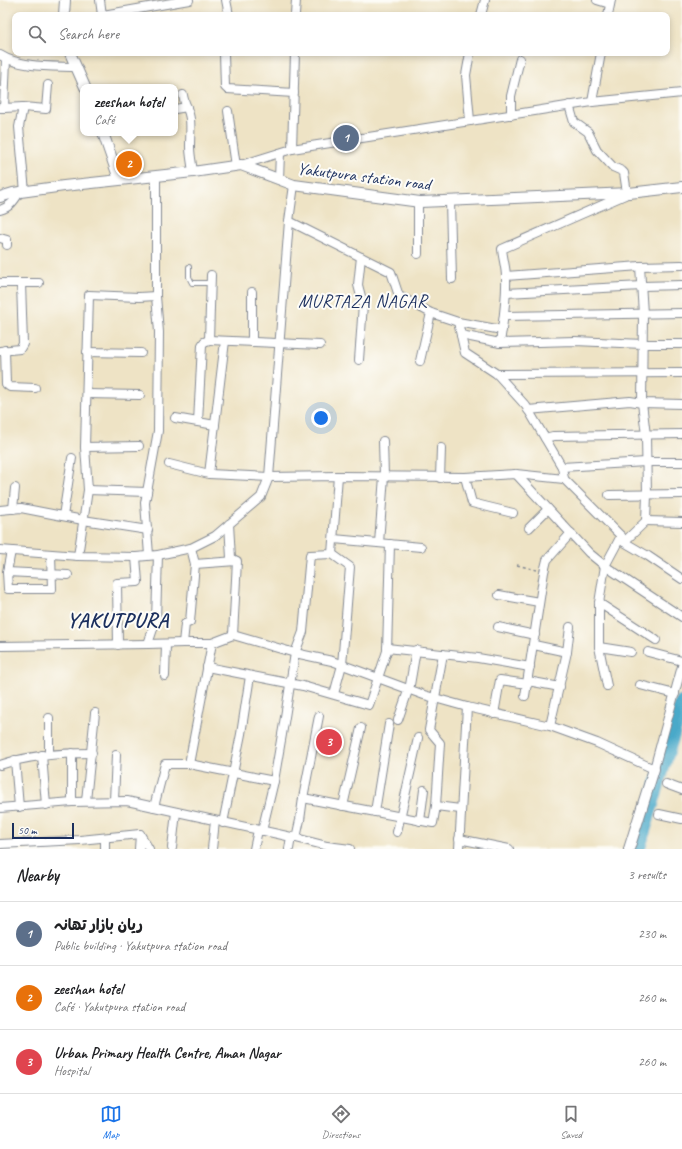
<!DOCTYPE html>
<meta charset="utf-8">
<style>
:root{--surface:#fff;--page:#f6f6f6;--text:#202124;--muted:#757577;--line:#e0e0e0;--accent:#1a73e8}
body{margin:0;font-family:Caveat,"Playpen Sans Arabic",sans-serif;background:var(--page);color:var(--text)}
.scale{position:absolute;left:12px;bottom:10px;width:62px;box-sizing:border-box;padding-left:4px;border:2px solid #1b2f5e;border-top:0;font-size:11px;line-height:14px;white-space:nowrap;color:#1b2f5e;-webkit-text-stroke:3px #fdfcf7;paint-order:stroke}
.you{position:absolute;left:321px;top:418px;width:14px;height:14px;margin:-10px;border:3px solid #fff;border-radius:50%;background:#1a73e8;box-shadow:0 0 0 6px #1a73e833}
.badge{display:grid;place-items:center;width:26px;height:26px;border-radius:50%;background:var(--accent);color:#fff;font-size:13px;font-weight:700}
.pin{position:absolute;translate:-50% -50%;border:2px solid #fff;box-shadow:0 1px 4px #0006}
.popup{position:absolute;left:80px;top:84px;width:98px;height:52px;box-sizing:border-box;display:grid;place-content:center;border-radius:8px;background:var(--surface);filter:drop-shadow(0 1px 3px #0005);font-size:13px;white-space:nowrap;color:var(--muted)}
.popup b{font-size:15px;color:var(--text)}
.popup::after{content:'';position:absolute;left:50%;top:100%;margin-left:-8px;border:8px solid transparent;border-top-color:var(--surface)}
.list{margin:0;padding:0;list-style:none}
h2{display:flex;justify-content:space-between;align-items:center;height:52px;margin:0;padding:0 16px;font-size:17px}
h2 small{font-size:13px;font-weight:400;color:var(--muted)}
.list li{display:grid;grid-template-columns:26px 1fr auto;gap:12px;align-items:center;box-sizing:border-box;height:64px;padding:0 16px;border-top:1px solid var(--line)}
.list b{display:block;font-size:15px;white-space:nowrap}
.list p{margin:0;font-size:13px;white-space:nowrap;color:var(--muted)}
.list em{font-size:13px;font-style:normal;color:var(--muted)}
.icon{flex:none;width:22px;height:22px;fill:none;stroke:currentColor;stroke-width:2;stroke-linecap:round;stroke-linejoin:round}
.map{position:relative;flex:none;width:682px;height:849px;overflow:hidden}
.search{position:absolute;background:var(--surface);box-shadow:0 2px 6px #0003;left:12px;right:12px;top:12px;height:44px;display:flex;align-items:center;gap:10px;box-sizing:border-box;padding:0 14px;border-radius:8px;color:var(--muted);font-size:15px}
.sheet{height:244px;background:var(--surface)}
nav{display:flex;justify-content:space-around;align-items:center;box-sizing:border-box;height:56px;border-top:1px solid var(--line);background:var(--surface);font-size:11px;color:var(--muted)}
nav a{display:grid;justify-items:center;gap:2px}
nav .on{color:var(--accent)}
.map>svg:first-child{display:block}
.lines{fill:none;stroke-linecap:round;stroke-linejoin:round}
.river{stroke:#4aa9c9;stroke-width:15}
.service-casing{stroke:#848992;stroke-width:6}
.minor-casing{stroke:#848992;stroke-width:10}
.tertiary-casing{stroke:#848992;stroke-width:12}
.path{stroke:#848992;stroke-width:1.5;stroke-dasharray:3 3;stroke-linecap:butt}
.service{stroke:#fff;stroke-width:4}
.minor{stroke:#fff;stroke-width:8}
.tertiary{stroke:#fff;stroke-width:10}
.labels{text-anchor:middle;stroke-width:4;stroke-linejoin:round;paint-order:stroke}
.street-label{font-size:17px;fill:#1b2f5e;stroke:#fdfcf7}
.neighbourhood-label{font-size:18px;letter-spacing:1px;fill:#1b2f5e;stroke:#fdfcf7}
.district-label{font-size:21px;font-weight:bold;letter-spacing:1px;fill:#1b2f5e;stroke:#fdfcf7}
</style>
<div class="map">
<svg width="682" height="849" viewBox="0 0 682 849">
<rect width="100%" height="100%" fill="#fdfcf7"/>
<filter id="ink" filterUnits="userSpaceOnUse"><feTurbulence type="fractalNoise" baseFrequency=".025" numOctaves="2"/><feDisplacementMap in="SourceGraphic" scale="8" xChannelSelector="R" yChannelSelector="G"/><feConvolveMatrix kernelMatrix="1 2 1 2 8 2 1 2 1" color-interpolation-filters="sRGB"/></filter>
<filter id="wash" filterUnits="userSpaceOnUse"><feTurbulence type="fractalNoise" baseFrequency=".012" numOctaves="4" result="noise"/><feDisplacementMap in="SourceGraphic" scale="16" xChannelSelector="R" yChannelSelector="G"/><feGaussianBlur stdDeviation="0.9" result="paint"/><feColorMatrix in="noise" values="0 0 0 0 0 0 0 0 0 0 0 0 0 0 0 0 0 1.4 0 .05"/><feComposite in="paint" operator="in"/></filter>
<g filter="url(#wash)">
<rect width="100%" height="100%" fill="#eee3c5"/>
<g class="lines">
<path class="river" d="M638,849l44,-146"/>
</g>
</g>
<g filter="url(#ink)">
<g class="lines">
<g class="service-casing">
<path id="service" d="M189,267v10l3,6h19"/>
</g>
<g class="minor-casing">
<g id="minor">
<path d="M100,0l2,15"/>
<path d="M226,0l3,15"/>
<path d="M597,0l13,4"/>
<path d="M103,15l86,-15"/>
<path d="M295,15l1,-15"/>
<path d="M481,15l4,-15"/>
<path d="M608,15l3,-15"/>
<path d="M224,53l1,34 2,2 67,4"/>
<path d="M470,53l-4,22 4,46"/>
<path d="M0,55c21,13 52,11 76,12"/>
<path d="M183,95c1,8 6,15 7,24 1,9 0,18 0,28 0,8 2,17 3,25"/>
<path d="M592,102l9,-49"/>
<path d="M569,105l5,17 14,10 9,18 16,17 9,4 2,2 3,20"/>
<path d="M23,107l-4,20 6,65"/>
<path d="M0,108h4l2,-49"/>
<path d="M4,108l19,-1 23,2 2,-24"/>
<path d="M175,109l12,-2"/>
<path d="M228,111l8,55"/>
<path d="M511,115v-19l9,-37"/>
<path d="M292,149l3,-96"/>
<path d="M241,165l51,-16 300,-47 90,-9"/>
<path d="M279,179l1,-26"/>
<path d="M418,201v53"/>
<path d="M450,201l2,78"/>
<path d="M0,210c10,-3 14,-9 19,-17"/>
<path d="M289,221l102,51 8,24 32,17 27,9 7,31 32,21 29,32 36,61 2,12 57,57 3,6 24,14 34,23"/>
<path d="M0,238l7,2v5"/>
<path d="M506,276l134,-10 42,-1"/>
<path d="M0,283h39"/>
<path d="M506,293l136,-7 40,-1"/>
<path d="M505,316l177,-3"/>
<path d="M458,322l44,8"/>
<path d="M461,335l39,8 75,-2 68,3h39"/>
<path d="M209,340l111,5"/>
<path d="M252,342v-50"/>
<path d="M500,343c3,-22 7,-43 6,-66 0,-9 -3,-18 -4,-28l123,-54"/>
<path d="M5,350l1,34 4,3 25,1"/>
<path d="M0,351l20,-2 3,-5 -2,-61"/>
<path d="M87,352l54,1"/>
<path d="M359,360l4,-56 -5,-19 3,-28"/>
<path d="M420,361l11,-48"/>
<path d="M497,374l185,-1"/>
<path d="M87,394l53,1"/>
<path d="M528,410l102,-9 12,2 40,1"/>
<path d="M175,418l40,7"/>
<path d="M198,422l4,-77 2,-3 5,-2 2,-65"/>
<path d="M545,438l8,-2 129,-2"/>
<path d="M85,447l54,-1"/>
<path d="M169,464l40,10 60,3 69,-1 127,1 51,-3 48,5"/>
<path d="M562,467l84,-5h36"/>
<path d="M209,474l16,-133"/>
<path d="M516,474l73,79 16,13 77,51"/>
<path d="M465,477l7,26 41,10"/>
<path d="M440,478l1,-30"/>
<path d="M88,490l59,2"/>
<path d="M609,495l73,-1"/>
<path d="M13,509l2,-21"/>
<path d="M0,510l21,-2 62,12 65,10"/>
<path d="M63,516l9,-58"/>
<path d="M646,521l36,1"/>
<path d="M229,524l2,34 6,3 -4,74"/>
<path d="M529,528l19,-19"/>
<path d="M334,539l87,8"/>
<path d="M624,542l22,-21 1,-26 -1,-60 -4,-32 1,-89 -3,-48"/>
<path d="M379,543l5,-67 -1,-35"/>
<path d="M0,550l78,6 58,1 22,-2 33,-7 24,-12 46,-39 8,-20 20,-256 5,-36"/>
<path d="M51,554l1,35h-44l-1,-17 61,3"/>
<path d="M332,554l18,13 -8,98 -8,29"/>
<path d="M149,555l-4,-52 13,-72 1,-99 -3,-36v-120"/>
<path d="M78,556l10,-66 -3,-43 4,-152 50,2 17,-1"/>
<path d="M195,564l41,-3"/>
<path d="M7,572l4,-21"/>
<path d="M499,595l40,7"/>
<path d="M599,603l57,37"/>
<path d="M498,627l37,8"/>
<path d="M183,643l2,-19 5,-2 5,-58 -4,-16"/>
<path d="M148,644l8,-24 2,-65"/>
<path d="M118,645l-1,-62 21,-1 -2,-25"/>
<path d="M534,645l33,7"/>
<path d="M0,646l148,-2 35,-1h29l21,-8 62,18 37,8 92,34 43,12 83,19 47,17 57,26 28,-103"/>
<path d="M599,647l32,5"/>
<path d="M387,648l91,10 52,9"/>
<path d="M648,652l34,9"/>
<path d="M207,667l96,19 66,19 18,-54 3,-107"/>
<path d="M165,676l1,-32"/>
<path d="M528,681l32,6"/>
<path d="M640,685l35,9"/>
<path d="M607,686l-8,-39v-44l6,-37 16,-30"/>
<path d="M525,696l19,-124 3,-12 24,-27"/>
<path d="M494,714l6,-34 28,4"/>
<path d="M49,718v36"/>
<path d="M398,720l12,-35 6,-35"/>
<path d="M550,726l17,-74 3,-25"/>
<path d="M42,755l4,50"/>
<path d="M15,760l4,47"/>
<path d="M189,764l23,-121"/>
<path d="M0,765c30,-10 60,-12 92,-12"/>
<path d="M666,784l16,6"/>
<path d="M303,798l130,25 3,-17 4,-63 -11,-13 14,-76"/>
<path d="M86,801l9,-88"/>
<path d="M114,801l2,-46"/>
<path d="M72,802v-49"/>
<path d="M343,806l18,-78"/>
<path d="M436,806l24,3"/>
<path d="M154,807l11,-43h24l85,17"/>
<path d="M0,808l72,-6 55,-1 169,37 31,8 23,3"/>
<path d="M375,812l14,-88"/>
<path d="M659,814l23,5"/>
<path d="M420,821l4,-31"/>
<path d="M223,823l18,-89 9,-58"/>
<path d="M262,831l12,-50 11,-64 10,-64 8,-21 7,-77 22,-1 6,-78"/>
<path d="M397,832l21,-94"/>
<path d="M296,838l4,-18 3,-22 16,-82"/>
<path d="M459,839l50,10"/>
<path d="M0,844l80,-4 60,-6 9,15"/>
<path d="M172,848l4,-36"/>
<path d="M105,849v-11"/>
<path d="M139,849l1,-15"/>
<path d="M212,849l3,-28"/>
<path d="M254,849l4,-19"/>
<path d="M289,849l2,-12"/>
<path d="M459,849l8,-142"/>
</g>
</g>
<g class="tertiary-casing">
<g id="tertiary">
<path d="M64,15l1,-15"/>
<path d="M70,53l15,34"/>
<path d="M103,133l16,46"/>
<path d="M0,197l13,-4 51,-7 129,-14 48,-7 53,20 126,17 209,-9 53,-6"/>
<path d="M629,849l25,-80"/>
</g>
</g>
<path class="path" d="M517,565l20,5"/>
<use href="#service" class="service"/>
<use href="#minor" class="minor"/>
<use href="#tertiary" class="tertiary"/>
</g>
</g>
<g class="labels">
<g class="street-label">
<text transform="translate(364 176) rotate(7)" y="6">Yakutpura station road</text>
</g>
<g class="neighbourhood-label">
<text x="363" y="307">MURTAZA NAGAR</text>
</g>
<g class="district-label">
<text x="118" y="627">YAKUTPURA</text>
</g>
</g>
</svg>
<div class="scale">50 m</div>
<div class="you"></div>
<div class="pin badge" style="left:346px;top:138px;background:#5c6f8a">1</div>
<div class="pin badge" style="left:129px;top:164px;background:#e8710a">2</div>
<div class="popup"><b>zeeshan hotel</b>Café</div>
<div class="pin badge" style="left:329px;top:742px;background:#e0444e">3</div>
<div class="search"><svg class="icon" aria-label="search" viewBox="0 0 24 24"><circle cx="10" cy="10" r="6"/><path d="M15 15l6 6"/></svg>Search here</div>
</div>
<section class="sheet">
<h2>Nearby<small>3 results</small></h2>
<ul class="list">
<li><span class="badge" style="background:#5c6f8a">1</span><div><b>ریان بازار تھانہ</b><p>Public building · Yakutpura station road</p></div><em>230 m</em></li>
<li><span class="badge" style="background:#e8710a">2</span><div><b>zeeshan hotel</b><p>Café · Yakutpura station road</p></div><em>260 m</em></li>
<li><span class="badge" style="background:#e0444e">3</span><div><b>Urban Primary Health Centre, Aman Nagar</b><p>Hospital</p></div><em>260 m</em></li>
</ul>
</section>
<nav>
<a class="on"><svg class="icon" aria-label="map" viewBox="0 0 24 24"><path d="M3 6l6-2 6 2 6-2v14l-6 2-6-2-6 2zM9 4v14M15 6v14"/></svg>Map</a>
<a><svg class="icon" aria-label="directions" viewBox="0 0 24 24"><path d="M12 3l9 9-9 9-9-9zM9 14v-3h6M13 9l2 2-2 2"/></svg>Directions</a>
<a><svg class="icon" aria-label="saved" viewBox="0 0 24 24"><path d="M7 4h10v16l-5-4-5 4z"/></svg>Saved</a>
</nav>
